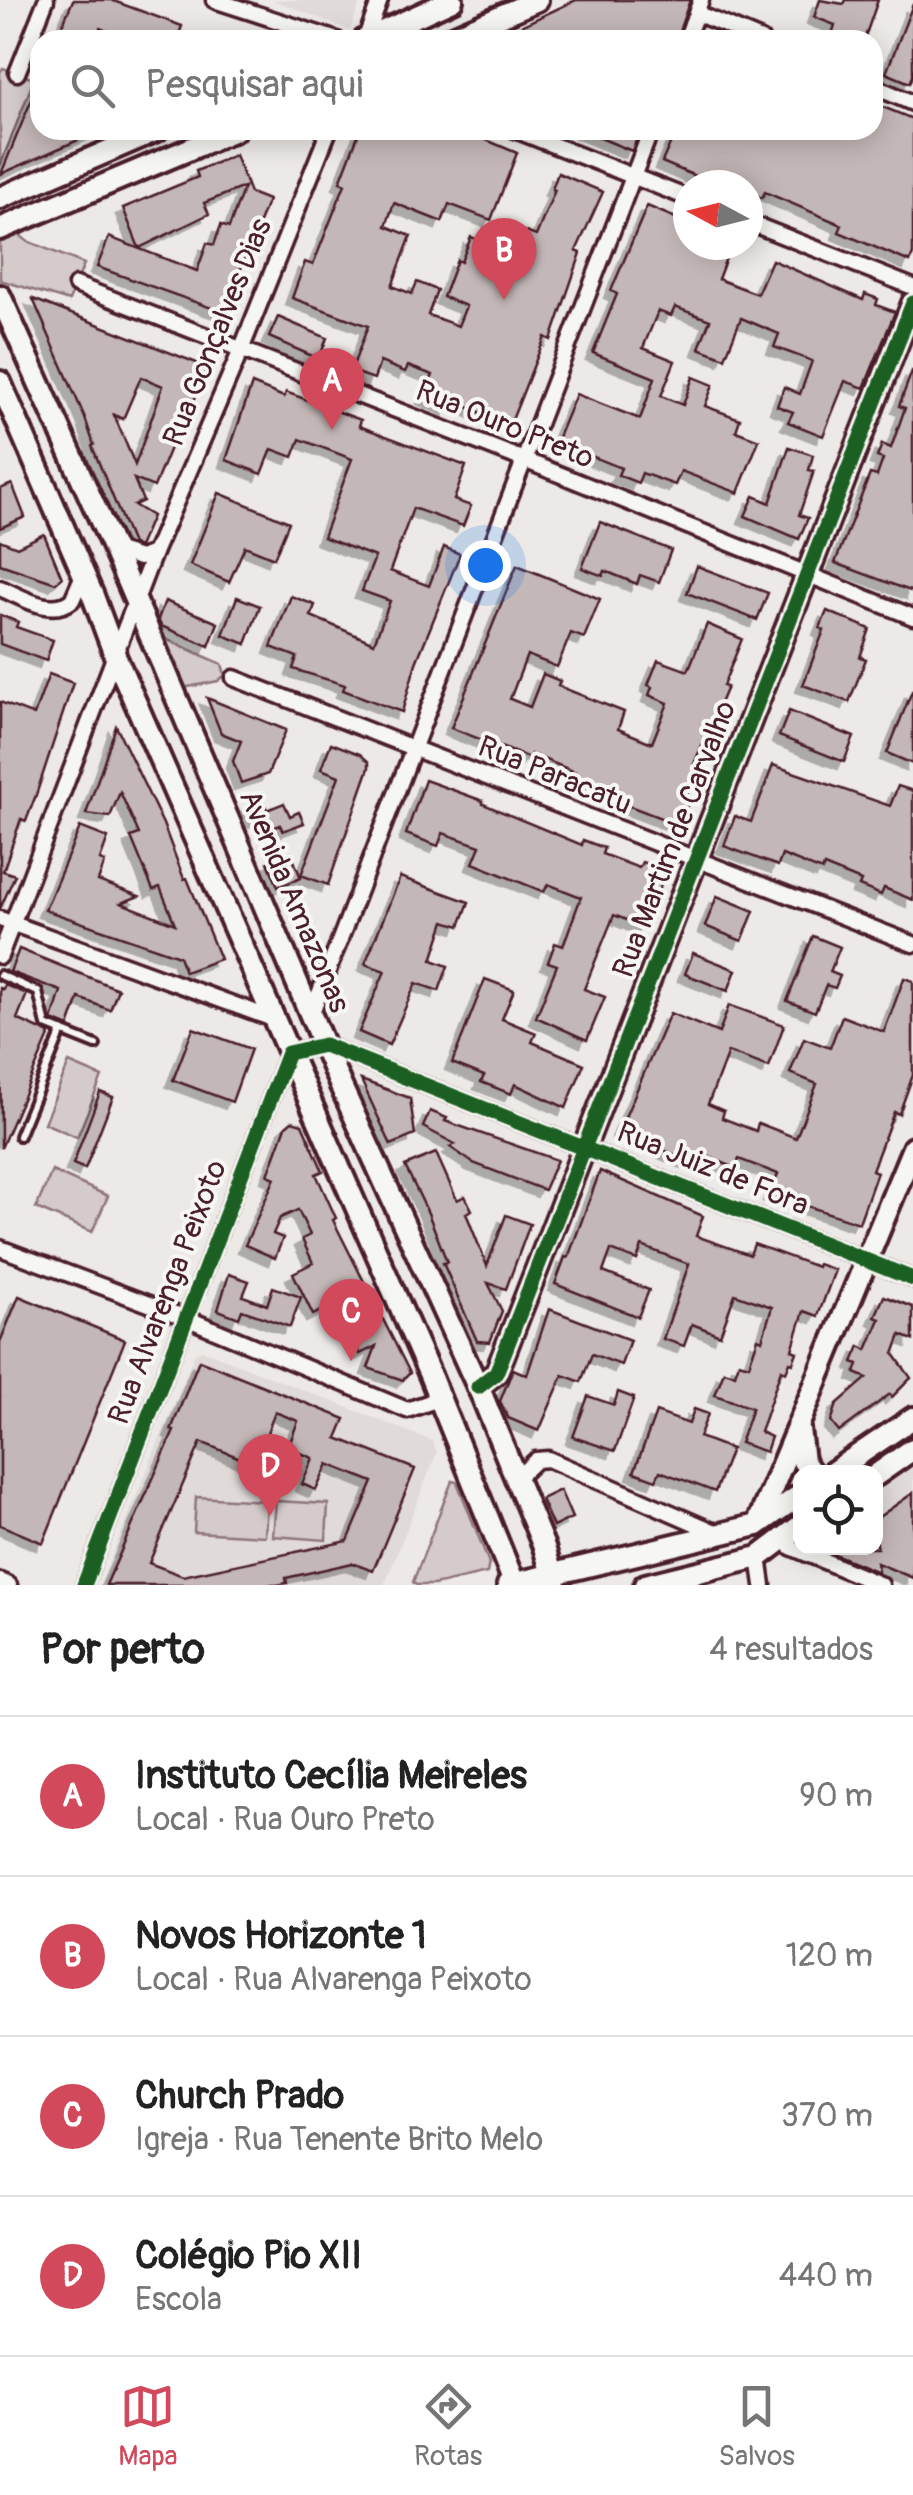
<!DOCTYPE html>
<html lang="pt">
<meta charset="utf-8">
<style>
:root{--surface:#fff;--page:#f6f6f6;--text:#222;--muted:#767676;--line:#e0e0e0;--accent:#d1495b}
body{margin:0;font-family:Pangolin,sans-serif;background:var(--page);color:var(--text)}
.controls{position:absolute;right:30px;bottom:30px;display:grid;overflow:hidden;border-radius:20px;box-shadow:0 5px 25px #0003}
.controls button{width:90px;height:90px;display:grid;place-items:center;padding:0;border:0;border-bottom:2px solid var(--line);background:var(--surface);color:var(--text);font:50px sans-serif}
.compass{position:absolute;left:673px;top:170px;width:90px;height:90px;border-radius:50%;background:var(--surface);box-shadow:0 5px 25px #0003;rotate:277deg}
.you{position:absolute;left:485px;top:565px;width:35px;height:35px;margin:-25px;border:8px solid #fff;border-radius:50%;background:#1a73e8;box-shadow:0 0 0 15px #1a73e833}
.badge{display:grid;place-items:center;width:65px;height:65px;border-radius:50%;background:var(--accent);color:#fff;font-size:32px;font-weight:700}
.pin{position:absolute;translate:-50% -82px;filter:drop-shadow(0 2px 5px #0008)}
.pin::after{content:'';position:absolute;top:52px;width:35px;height:30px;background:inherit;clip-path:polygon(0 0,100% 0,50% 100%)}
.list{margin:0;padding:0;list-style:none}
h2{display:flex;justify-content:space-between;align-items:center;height:130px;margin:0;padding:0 40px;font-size:42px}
h2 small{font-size:32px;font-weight:400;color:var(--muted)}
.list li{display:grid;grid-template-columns:65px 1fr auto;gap:30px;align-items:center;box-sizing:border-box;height:160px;padding:0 40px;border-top:2px solid var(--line)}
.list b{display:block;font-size:38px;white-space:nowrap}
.list p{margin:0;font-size:32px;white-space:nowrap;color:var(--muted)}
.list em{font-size:32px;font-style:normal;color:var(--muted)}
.icon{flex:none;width:55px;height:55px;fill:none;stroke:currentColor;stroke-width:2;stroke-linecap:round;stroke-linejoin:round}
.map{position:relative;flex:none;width:913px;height:1585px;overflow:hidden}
.search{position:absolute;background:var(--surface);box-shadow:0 5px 25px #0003;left:30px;right:30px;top:30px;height:110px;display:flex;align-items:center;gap:25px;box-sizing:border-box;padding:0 35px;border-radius:30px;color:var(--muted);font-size:38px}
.sheet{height:770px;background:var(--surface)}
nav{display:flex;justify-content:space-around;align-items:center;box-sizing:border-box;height:140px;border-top:2px solid var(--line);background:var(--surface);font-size:28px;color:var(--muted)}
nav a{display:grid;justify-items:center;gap:5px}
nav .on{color:var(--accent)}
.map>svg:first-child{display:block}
.built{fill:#e0dad8}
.green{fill:#d4cbca;stroke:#8f757a;stroke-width:2.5}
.building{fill:#c4b7b7;stroke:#4a1f2b;stroke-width:2.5;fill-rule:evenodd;filter:url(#shadow)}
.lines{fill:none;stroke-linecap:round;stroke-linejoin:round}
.lane-casing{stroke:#4a1f2b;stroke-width:14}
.street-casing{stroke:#4a1f2b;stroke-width:21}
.secondary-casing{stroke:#4a1f2b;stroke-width:28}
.primary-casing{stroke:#4a1f2b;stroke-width:28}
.lane{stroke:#f6f6f2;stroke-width:6}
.street{stroke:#f6f6f2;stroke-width:14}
.secondary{stroke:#f6f6f2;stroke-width:20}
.primary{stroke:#f6f6f2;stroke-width:20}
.cycleway-casing{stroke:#f6f6f2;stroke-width:21}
.cycleway{stroke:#1b5e20;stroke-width:15}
.labels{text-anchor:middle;stroke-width:8;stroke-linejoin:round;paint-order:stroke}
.street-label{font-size:30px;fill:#4a1f2b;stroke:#f6f6f2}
</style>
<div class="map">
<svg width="913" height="1585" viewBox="0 0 913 1585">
<defs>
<filter id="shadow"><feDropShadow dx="-7" dy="7" stdDeviation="0" flood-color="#0004"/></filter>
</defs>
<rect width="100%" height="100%" fill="#ece9e6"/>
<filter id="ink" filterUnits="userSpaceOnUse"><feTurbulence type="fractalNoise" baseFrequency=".01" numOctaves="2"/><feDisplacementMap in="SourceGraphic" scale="20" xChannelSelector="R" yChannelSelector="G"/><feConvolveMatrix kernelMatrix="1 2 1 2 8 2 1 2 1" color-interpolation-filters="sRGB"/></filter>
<g filter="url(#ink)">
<g class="built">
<path d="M273,0h88l-11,30z"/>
<path d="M202,1350l230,91 5,11 -51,129 -4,4h-282l95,-232z"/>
<path d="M913,1454v79l-56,41 -47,-26h66v-69z"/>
</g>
<g class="green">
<path d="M3,68l31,11 -34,87v-94z"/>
<path d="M0,201l9,25 18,15 57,23 -15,37 -69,-21z"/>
<path d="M156,635l66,29 3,11 -7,6 -40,8z"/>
<path d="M69,1063l33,14 -25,60 -33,-14z"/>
<path d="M52,1171l56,25 -16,36 -56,-24z"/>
<path d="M452,1481l5,1 32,81 -2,10 -53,12h-18l-3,-3z"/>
<path d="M196,1497l71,4 -2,35 -71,-4z"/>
<path d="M276,1501l52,3 -2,36 -53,-4z"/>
</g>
<g class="building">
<path d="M73,0h38l71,26 -5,14h-57l2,-3 -22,-9 -6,12h-38z"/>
<path d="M576,0h114l-14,40h-185z"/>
<path d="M820,0l24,4 2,-4h32l-14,40h-34l5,-15 -21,-8z"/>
<path d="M913,4v72l-3,7 -24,-10z"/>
<path d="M40,79v51h61l-100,44z"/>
<path d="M873,103l40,16v135l-3,8 -71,-30 3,-7 -77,-33 -3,6 -14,-6v-7h-32l-54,-23 14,-32h197z"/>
<path d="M360,130h103l54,23 -26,67 -42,-16 -7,18 -48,-19 -8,23 25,10 -19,50 20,8 5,-12 20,8 -9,25 30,11 8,-20 -23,-9 14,-37 4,2 10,-25 30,11 9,-22 26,10 19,-46 -3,-1 6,-16 45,19 -27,59 5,2 -30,87 -6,-3 -35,88 -57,-24 -3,7 -26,-11 9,-22 -25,-9 -3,6 -25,-10 -6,17 -23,-8 17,-45 -76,-28 13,-36 8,3 32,-81 -5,-2z"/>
<path d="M581,130h59l-8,21z"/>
<path d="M235,155l15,38 18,7 -34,86 7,3 -10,26 -134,-48 12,-30 88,34 10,-28 7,2 7,-20 8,3 15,-41 -40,16 5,11 -70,34 -16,-40 75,-31 -2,-6z"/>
<path d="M647,206l41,17v22h43l-13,34 39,15 15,-34 91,40 2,-6 13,5 -2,6 19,7 -31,76 -19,-7 -22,55 -35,-14 5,-10 -16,-6 7,-19 16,7 12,-33 -38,-14 5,-13 -38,-16 -16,40 -26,-10 11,-28 -35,-13 -4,9 -13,-5 -15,37 32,13 -14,35 22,9 10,-28 20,8 -8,21 35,13 -4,12 23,9 -21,53 -57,-22 -6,14 -33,-12 -4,10 -20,-8 3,-7 -65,-26 20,-48 64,25 15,-41 -62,-25 24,-59 -6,-3z"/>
<path d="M33,299l174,68 -13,34 -4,-2 -36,88 -20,-8 9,22 -9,4 18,11 -13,31 -7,-3 -40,-98 2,-1 -9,-27zM141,377l22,9 -28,79 -21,-50 9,4z"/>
<path d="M278,317l49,21 -8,21 -50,-22z"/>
<path d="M912,371h1v221l-78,-29 35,-89 7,2 6,-17 -6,-2 5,-13 9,4 14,-40 -6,-2z"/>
<path d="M252,384l32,13 2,-5 75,28 -2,6 107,40 -12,34 17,6 -8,20 -50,-18 -23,63 39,15 15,-39 16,7 -44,109 -14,49 -59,-22 2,-5 -52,-16 4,-12 -26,-10 20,-51 24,9 -4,11 63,27 16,-42 -28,-10 13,-34 -52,-20 29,-78 -52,-20 -7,18 -21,-8 -10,25 -36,-14z"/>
<path d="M789,447l24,8 -4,15 5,1 -15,44 9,3 -9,21 -54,-23 9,-20 16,7z"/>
<path d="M12,484l13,33 -25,11v-39z"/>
<path d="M219,493l70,29 -15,36 -29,-12 -16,36 -39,-17z"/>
<path d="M600,522l71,28 -12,32 -19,-7 -3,9 -32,-13 -2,5 -21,-8z"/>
<path d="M44,534l18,44 -6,5 -56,-19v-24l17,7z"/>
<path d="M517,565l83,34 -16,39 -13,-5 -14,34 -30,-12 -17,44 20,8 13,-33 17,7 -2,5 66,26 -6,17 34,14 16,-40 -19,-8 3,-8 -4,-2 10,-25 30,11 19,-47 35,15 -19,47 4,1 -33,77 4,1 -12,31 4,2 -11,27 -52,-20 3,-6 -53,-21 1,-5 -47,-19 -2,4 -78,-30z"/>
<path d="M697,566l71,27 -11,27 -70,-27z"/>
<path d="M237,597l23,9 -14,38 -23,-9z"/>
<path d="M165,601l53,22 -9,23 -48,-20 -3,-7z"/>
<path d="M827,611l43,18 -10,28 6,2 -17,43 -46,-17 21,-55 -4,-2z"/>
<path d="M0,615l18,7 -2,5 37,13 -7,21 -46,-17z"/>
<path d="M49,674l24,9 -37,112 -10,26 -5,-2 -18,52 12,4 -15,34v-207l34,13z"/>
<path d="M912,691h1v73l-26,-11z"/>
<path d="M207,698l79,32 -18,44 -27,9 -8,-22 8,-20 -20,-8z"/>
<path d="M789,711l65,26 -10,25 -65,-26z"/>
<path d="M116,726l47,98 21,55 3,-1 33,81 -35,13 -6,-16 -134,-46 35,-83 28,11 -8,22 5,2 -7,19 41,15 -18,7 54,21 -15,-37 -7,3 -22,-53 8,-3 -19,-42 -10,25 -24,-3z"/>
<path d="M331,743l29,11 9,8v6l-41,117 -27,-10 38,-99 -18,-7z"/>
<path d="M773,765l117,41 8,-20 15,5v109l-29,-12 -3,7 -22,-9 2,-5 -37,-15 -2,5 -40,-16 -4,11 -54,-20 11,-30 16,6z"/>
<path d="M425,780l58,21v3l99,41 1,-5 21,8 -2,6 37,14 3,-6 24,9 -22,56 -30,-12 -30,74 21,8 -18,43 -51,-23 21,-52 -9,-3 7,-19 8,3 18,-49 -33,-13 -4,8 -71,-29 7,-17 -37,-13 -5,13 -32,-12z"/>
<path d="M262,799l5,11 17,-7 6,13 9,-4 5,11 -21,8 -3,-6 -13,6 -5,-13 -8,3 -6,-16z"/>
<path d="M291,853l10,25 -23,9 -10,-25z"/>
<path d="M400,877l69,25 -9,24 -15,-5 -13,39 16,6 -9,25 -23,-8 -27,62 -30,-13 26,-61 -20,-7z"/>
<path d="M717,896l37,15 -12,30 -37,-15z"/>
<path d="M813,936l27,11 -10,25 10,4 -5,12 -9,-3 -11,27 -28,-11z"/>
<path d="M19,949l99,40 -8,21 -31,-12 -10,29 -17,-7 9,-29 -51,-19z"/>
<path d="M693,953l43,17 -8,21 -43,-17z"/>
<path d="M904,978l9,3v94l-14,39 -5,-2 -22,58 5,2 -18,51 -89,-29 8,-20 -39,-15 -4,9 -28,-12 -4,11 -84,-36 51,-118 49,20 10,-28 55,20 -15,42 -41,-15 -20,52 16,7 -2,7 34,13 2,-8 38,15 21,-54 -27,-11 14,-35 26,10 12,-32 42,16z"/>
<path d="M485,979l29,11 -12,29 34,14 -4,9 52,22 -18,44 -51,-24 -4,10 -30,-12 3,-6 -32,-13z"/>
<path d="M5,985l22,9 -10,25 33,15 -49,114 -1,-160 3,1z"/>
<path d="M193,1028l58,21 -19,53 -59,-22z"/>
<path d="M361,1080l49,18 5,37 -24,10z"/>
<path d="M100,1092l13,5 -28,72 -12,-5z"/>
<path d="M430,1111l17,7 -2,3 112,39 -13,30 -71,-27 -23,-16 5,-3 -32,-17z"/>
<path d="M292,1121l10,3 21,47 -7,3 20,44 -3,2 77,153 -7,7 -35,-12 8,-22 -16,8 -25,-50 -22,11 -20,-42 20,-10 -11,-24 8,-4 -12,-25 -18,8 -7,16 10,4 -8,20 -30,-13 30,-67 -7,-3 18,-49z"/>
<path d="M436,1153l21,47 8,-4 7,14 -6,3 21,53 19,-51 24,9 -24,65 -18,-6 14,28 -12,31 -13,-1 -34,-78 4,-1 -19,-49 -23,-47z"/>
<path d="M600,1171l103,45 -7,20 54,19 4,-11 63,23 1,-3 17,6 -17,46 -14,-5 -12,39 5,2 -4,11 -3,-1 -4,10 -5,-2 -21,62 11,5 -5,15 -26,-9 12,-35 -37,-13 9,-24 11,3 4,-12 10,3 9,-27 4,2 10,-33 -37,-13 -15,41 -28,-11 -8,22 -21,-7 26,-75 -47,-18 -5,14 -26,-10 -8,22 46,18 -11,27 -83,-33 10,-27 3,1z"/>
<path d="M229,1274l20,7 -6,15 24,9 6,-18 28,10 -11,30 -48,-17 -3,8 -21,-8z"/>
<path d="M19,1296l106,44 -82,203 -43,-18v-183z"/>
<path d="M884,1296l29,11v33l-12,-5 -7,19 17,24 -19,19 -2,-3 -51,38 -8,-10 6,-18 30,-26 -12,-5 3,-9 -5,-2 7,-16 7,4 13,-31 -5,-2z"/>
<path d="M549,1309l81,31 -9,25 -29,-11 -11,28 -18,-7 -24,56 -31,-13 -8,-17 13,-32 14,6z"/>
<path d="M199,1360l146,59 -8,19 78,31 -42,102 -21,-8 -66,15 1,5 -10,2h-171l68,-154 -3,-1zM275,1412l23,9 -10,27 25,10 -11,26 14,6 12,-26 45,18 -25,59 -165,35 -34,-13 52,-121 54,22z"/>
<path d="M618,1392l16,6 -19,53 -42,-14 15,-41 26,9z"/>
<path d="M694,1409l14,5 -9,23 32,12 -16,43 -55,-21 -4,9 -22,-8 22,-60 33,12z"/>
<path d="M560,1490l12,28 -19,9 -12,-28z"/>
<path d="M913,1493v85l-36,-15 1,9 -58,-24h57l-1,-29z"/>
</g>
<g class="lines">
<g class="lane-casing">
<g id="lane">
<path d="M0,975l38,17 8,33 50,20"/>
<path d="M19,1136l43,-105"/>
</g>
</g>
<g class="street-casing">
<g id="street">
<path d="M214,0l123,40"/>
<path d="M696,13l65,27"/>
<path d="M365,40l15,-40"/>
<path d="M686,40l15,-40"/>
<path d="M17,73l29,-73"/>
<path d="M873,86l40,17"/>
<path d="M515,130l173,68"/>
<path d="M748,222l165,65"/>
<path d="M76,285l448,175 389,157"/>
<path d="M114,550l26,8 14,-5"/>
<path d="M0,588c22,9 51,29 72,12l11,-25"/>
<path d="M234,678l679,266"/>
<path d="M0,919l273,100"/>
<path d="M0,956l154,-403 87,-203 88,-220"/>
<path d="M311,1015l340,-885"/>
<path d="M0,1248l186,70 221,92 26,-9 1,-13"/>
<path d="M516,1479l20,-19 12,-1 174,76"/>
<path d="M792,1532l-3,4 2,11 90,38"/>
<path d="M759,1557l4,28"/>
<path d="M0,1581l9,4"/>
<path d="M84,1585l204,-532 36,-8 589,234"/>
</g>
</g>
<g class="secondary-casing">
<g id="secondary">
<path d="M364,40l88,-40"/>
<path d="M446,40l91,-40"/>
<path d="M0,198l157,-68"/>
<path d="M0,229l235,-99"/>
<path d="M478,1387l18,-14 7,-17 410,-1053"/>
<path d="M799,1429l4,32 8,11"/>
<path d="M757,1525l156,-377"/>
</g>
</g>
<g class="primary-casing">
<g id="primary">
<path d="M0,296l114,254 226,534 143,314 61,149 11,38"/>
<path d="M0,382l93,214 23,62 314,717 85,210"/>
<path d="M833,1472l80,-54"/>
<path d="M876,1475l37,-26"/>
<path d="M508,1585l249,-60 43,-30"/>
<path d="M645,1585l114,-28 41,-31"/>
</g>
</g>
<use href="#lane" class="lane"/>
<use href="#street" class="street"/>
<use href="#secondary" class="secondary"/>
<use href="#primary" class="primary"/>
<g class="cycleway-casing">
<g id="cycleway">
<path d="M478,1387l18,-14 7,-17 410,-1053"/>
<path d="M84,1585l204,-532 36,-8 589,234"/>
</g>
</g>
<use href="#cycleway" class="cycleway"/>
</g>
</g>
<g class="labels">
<g class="street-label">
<text transform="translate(217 332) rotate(-68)" y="10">Rua Gonçalves Dias</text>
<text transform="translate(505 424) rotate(22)" y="10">Rua Ouro Preto</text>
<text transform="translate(555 775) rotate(22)" y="10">Rua Paracatu</text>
<text transform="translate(674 839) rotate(-69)" y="10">Rua Martim de Carvalho</text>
<text transform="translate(295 901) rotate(67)" y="10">Avenida Amazonas</text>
<text transform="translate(713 1168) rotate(22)" y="10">Rua Juiz de Fora</text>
<text transform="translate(167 1292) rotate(-69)" y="10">Rua Alvarenga Peixoto</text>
</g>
</g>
</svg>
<div class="controls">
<button><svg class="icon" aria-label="locate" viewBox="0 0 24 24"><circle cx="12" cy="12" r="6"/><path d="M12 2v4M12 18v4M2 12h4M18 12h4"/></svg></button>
</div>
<svg class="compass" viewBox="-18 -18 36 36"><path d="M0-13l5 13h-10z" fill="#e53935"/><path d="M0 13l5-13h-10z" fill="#767676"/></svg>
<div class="you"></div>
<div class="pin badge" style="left:332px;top:430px">A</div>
<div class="pin badge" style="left:504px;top:300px">B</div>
<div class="pin badge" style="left:351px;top:1361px">C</div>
<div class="pin badge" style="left:270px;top:1516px">D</div>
<div class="search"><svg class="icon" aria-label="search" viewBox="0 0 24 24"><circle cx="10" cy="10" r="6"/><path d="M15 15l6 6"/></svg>Pesquisar aqui</div>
</div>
<section class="sheet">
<h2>Por perto<small>4 resultados</small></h2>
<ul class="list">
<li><span class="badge">A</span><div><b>Instituto Cecília Meireles</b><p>Local · Rua Ouro Preto</p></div><em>90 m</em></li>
<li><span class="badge">B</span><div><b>Novos Horizonte 1</b><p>Local · Rua Alvarenga Peixoto</p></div><em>120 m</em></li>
<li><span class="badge">C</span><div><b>Church Prado</b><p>Igreja · Rua Tenente Brito Melo</p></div><em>370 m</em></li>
<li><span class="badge">D</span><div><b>Colégio Pio XII</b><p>Escola</p></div><em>440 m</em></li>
</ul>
</section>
<nav>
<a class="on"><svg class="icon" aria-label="map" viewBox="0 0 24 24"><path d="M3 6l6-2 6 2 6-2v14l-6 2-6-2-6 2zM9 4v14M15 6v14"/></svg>Mapa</a>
<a><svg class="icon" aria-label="directions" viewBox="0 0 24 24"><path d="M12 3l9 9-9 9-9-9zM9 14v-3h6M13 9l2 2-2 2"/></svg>Rotas</a>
<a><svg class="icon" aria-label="saved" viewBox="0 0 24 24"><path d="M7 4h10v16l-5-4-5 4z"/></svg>Salvos</a>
</nav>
